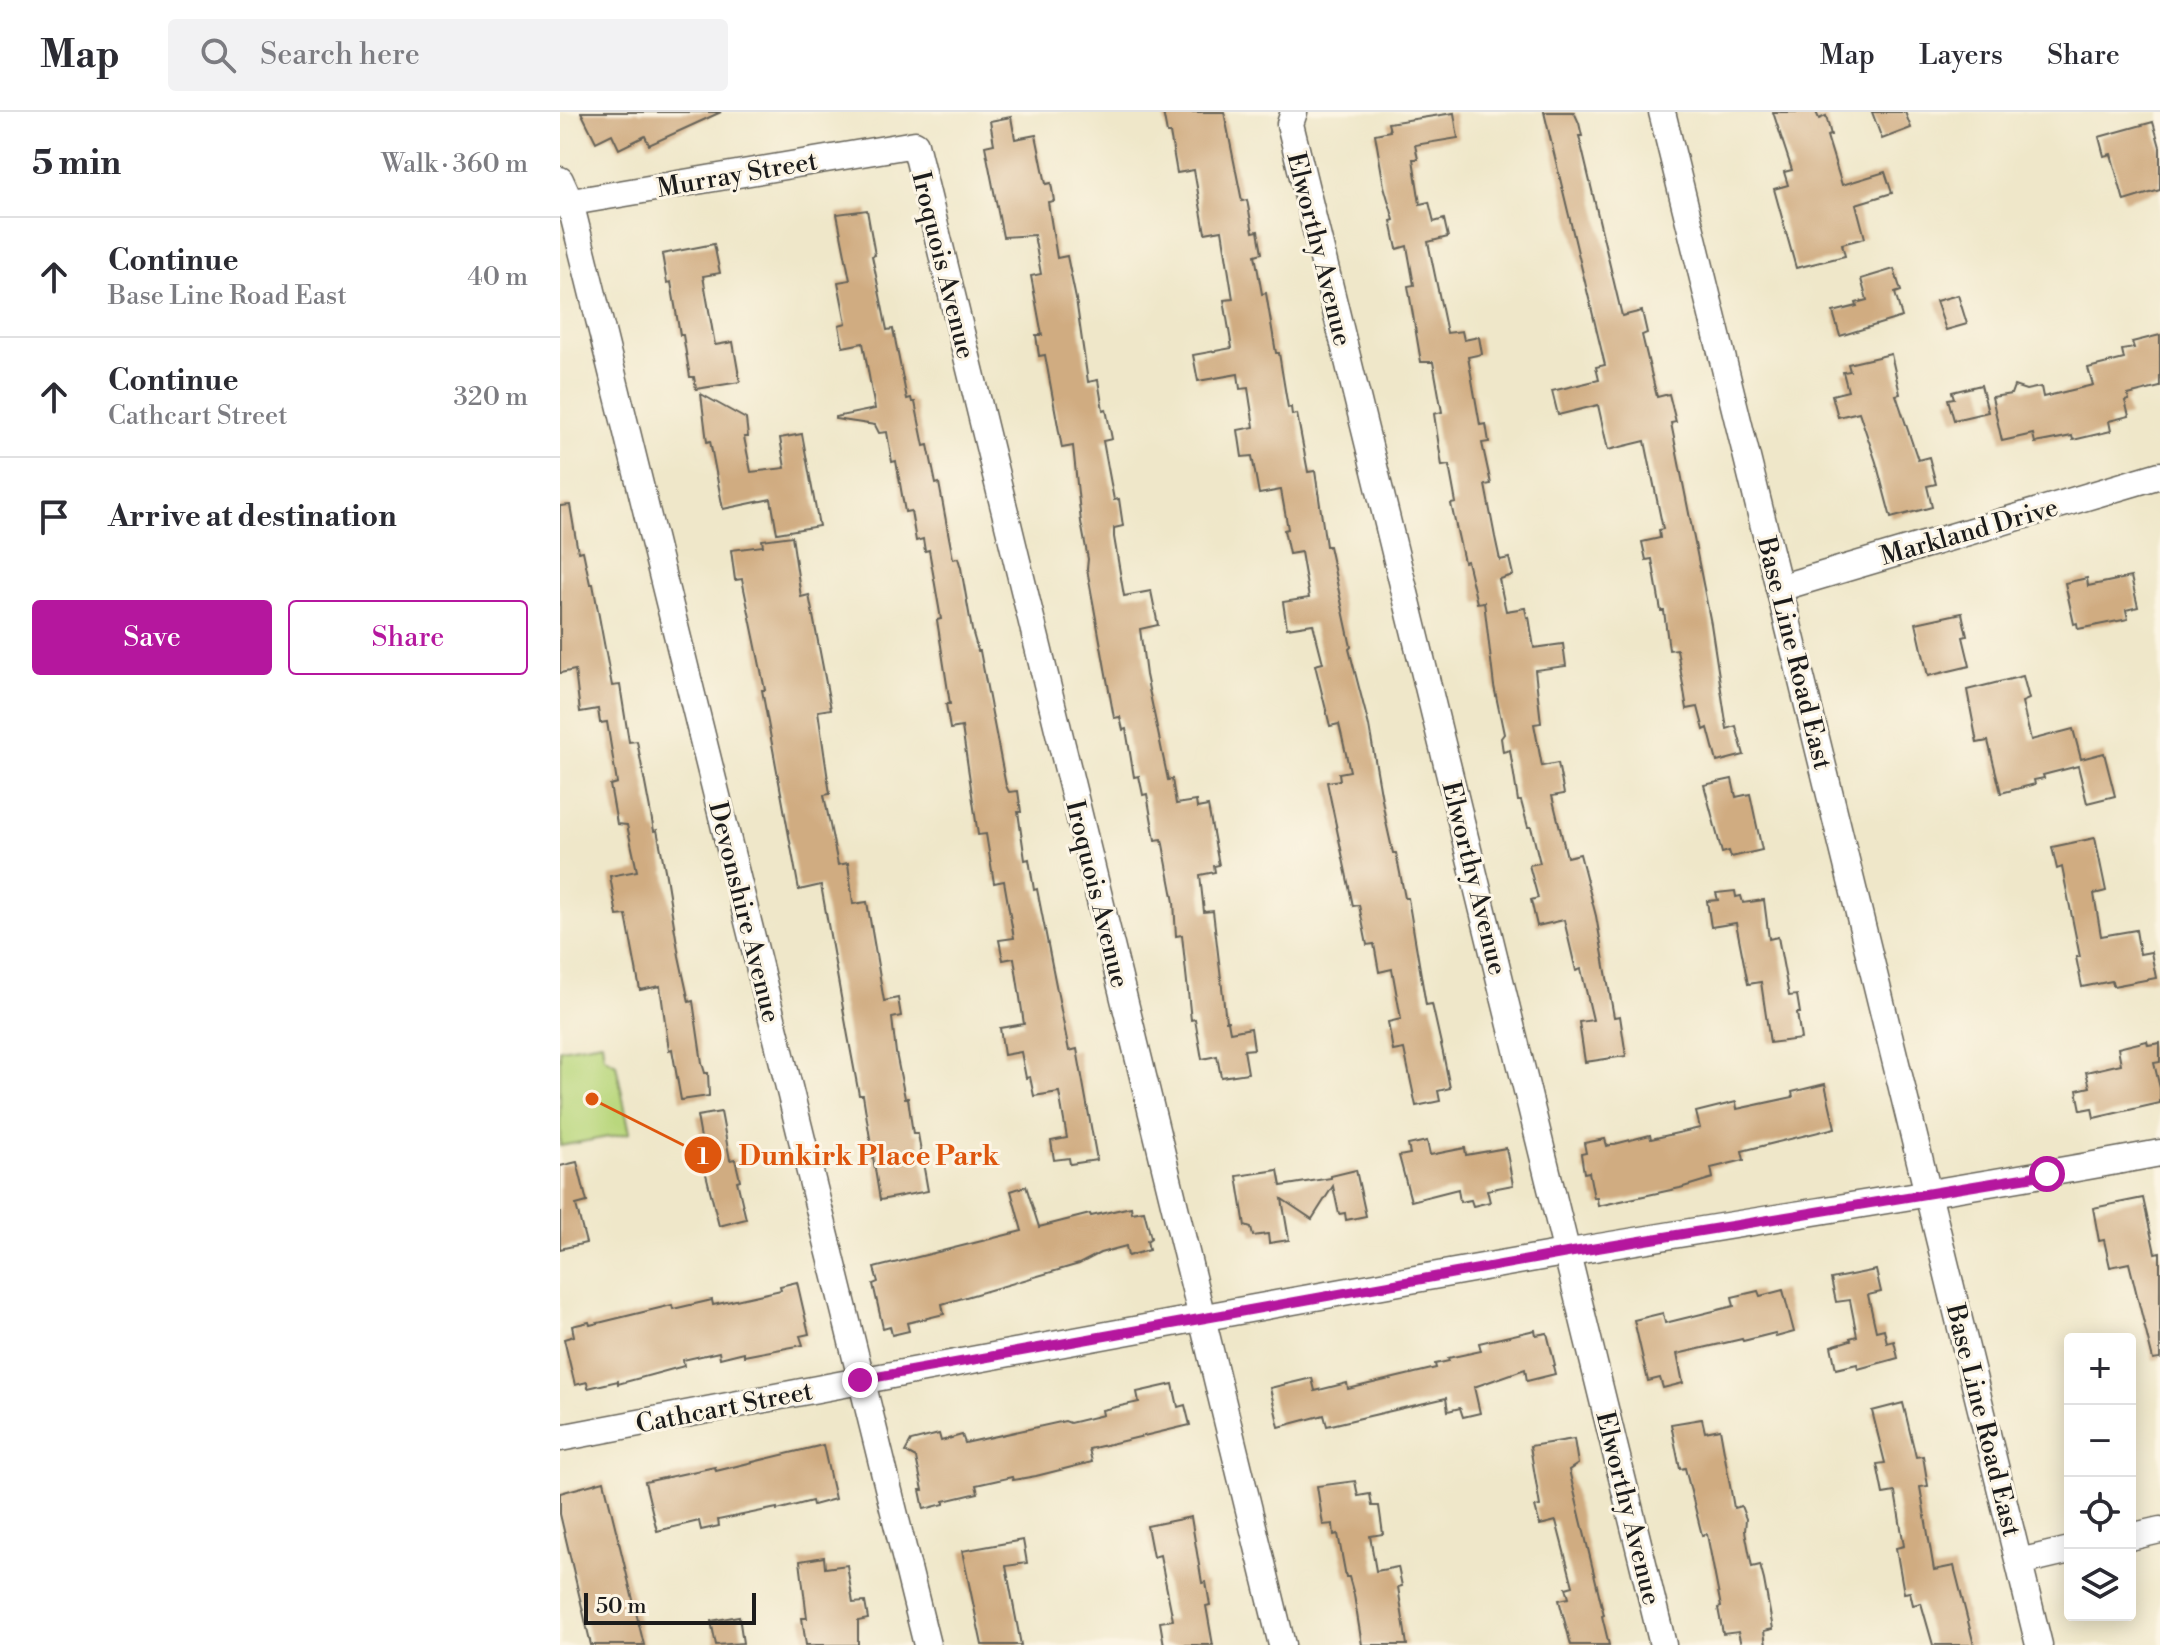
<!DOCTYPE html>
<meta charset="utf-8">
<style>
:root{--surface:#fff;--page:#f2f2f3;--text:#2b2b33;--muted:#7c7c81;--line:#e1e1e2;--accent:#b5179e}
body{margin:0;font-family:"Libre Bodoni",serif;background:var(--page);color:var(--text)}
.controls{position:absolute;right:24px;bottom:24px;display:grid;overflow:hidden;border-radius:8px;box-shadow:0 4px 20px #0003}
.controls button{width:72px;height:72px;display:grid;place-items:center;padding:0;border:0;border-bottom:2px solid var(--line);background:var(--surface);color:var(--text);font:40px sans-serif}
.scale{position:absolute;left:24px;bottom:20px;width:172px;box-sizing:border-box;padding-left:8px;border:4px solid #1c1c1c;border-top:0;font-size:22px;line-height:28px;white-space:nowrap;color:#1c1c1c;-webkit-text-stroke:6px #fcf5e5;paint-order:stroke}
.stop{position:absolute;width:24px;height:24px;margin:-18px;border:6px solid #b5179e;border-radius:50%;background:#fff}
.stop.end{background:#b5179e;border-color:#fff;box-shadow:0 2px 8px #0008}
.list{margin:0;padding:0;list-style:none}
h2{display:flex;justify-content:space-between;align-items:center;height:104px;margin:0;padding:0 32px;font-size:34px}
h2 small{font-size:26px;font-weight:400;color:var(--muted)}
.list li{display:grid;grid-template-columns:52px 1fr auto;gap:24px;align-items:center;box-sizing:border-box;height:120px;padding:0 32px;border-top:2px solid var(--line)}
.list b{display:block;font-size:30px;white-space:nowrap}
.list p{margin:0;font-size:26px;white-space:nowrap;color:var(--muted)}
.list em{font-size:26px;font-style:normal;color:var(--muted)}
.actions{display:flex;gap:16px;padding:24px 32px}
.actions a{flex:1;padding:18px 0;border:2px solid var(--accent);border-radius:8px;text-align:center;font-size:28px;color:var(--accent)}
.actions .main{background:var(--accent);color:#fff}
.icon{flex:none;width:44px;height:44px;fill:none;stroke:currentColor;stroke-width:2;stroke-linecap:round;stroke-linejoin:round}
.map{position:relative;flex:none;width:1600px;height:1533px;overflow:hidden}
header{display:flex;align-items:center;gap:48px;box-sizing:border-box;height:112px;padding:0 40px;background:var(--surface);border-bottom:2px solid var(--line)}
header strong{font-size:38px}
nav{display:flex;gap:44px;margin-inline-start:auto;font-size:28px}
.search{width:560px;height:72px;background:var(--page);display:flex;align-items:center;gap:20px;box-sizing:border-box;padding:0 28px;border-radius:8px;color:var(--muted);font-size:30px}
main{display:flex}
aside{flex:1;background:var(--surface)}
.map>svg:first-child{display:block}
.green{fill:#b9d77d;stroke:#6a7a4c;stroke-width:2}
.building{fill:#d0ac81}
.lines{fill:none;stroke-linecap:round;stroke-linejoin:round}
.minor-casing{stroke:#666359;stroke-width:29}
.minor{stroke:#fff;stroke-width:26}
.route{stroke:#b5179e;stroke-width:10}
.labels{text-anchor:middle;stroke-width:6;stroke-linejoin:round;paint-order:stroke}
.street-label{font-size:26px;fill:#1c1c1c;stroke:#fcf5e5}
.leader{fill:none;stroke:#de560d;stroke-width:3}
.callout-dot{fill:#de560d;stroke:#fcf5e5;stroke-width:3}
.mark-label{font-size:24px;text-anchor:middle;font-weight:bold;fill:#fff}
.callout-label{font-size:28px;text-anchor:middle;font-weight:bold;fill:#de560d;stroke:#fcf5e5;stroke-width:6;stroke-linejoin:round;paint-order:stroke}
</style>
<header>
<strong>Map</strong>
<div class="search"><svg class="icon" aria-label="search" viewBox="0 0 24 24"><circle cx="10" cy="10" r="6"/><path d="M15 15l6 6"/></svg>Search here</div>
<nav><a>Map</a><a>Layers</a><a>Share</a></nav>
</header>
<main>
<aside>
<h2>5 min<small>Walk · 360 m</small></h2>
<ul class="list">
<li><svg class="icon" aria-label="ahead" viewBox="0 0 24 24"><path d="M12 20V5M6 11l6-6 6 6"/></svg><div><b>Continue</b><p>Base Line Road East</p></div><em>40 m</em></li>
<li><svg class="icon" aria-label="ahead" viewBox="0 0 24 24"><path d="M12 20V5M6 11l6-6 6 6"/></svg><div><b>Continue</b><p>Cathcart Street</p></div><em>320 m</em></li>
<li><svg class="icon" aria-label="arrive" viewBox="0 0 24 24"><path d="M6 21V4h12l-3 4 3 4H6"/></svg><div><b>Arrive at destination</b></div></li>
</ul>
<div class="actions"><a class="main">Save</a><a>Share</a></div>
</aside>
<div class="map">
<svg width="1600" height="1533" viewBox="0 0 1600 1533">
<rect width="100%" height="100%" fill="#fcf5e5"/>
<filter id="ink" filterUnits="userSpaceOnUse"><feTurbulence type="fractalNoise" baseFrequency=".0125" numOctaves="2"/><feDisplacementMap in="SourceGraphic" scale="16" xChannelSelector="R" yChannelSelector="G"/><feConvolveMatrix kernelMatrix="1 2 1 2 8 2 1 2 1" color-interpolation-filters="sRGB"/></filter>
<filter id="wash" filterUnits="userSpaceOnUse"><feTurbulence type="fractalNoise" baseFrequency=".006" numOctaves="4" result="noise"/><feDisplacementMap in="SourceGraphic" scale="32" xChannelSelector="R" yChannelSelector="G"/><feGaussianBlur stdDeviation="1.8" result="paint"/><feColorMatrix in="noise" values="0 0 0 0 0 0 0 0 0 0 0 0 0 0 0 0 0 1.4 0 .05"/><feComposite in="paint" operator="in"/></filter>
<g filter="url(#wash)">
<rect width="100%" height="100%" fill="#efe7c9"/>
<path class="green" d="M42,930l2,15 12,7 14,69 -70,13v-97z"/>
<g id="blocks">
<g class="building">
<path d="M21,0h140l-72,33 -4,-9 -26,13 -7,-15 -16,8z"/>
<path d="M603,0h61l18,89 5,-1 6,32 5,-1 4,22 -7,2 7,39 4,-1 10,60h3l9,55 3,-1 1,8 5,-1 11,58 7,-1 11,75h3l22,101 -2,2 20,77 17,96 7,31h3l9,45h3l18,107 6,-1 11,49 7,35 -12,3 2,10 -24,5 -12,-57 -11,2 -5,-29 13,-3 -9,-50 -13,3 -5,-28 -7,1 -8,-40 -6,1 -26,-124 13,-2 -1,-7 11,-2 -11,-47 -9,2 -15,-61 8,-2 -10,-39 -26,4 -4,-26 26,-4 -8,-46 -12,2 -5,-24 4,-1 -7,-39 -22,4 -7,-38 -10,1 -4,-27 16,-3 -6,-39 -8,1 -2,-15 -40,7 -5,-26 39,-7 -8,-48 9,-1 -11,-69 -17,3 -11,-63 -17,3 -7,-40h-3z"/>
<path d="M984,0h30l5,11 3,13h-3l43,180 20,-5 5,22 -5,2 15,62 12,-3 7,28 -5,1 40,201 16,105 9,-3 8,29 -27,7 -9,-34 -4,2 -6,-23 -11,2 -10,-60 -8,1 -5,-39h-3l-9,-52 -6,1 -4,-18 18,-4 -1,-8 4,-1 -18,-88 -37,9 -10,-45 -40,10 -6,-24 47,-11 -3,-13 9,-2z"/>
<path d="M1213,0h43l3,7 7,-3 5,19 -4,1 15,49 43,-13 7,21 -36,11 9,34 -23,6 3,12 -49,12 -22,-79 14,-4 -4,-13 8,-2z"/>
<path d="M1312,0h33l6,16 -29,11z"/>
<path d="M894,1l4,25 -43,7 3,14h-5l7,45 9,-2 5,20 10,-3 4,18 -20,5 19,91 15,-2 2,9 15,-3 3,17 -14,3 12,68 6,-1 3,18 -7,1 9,41 -6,1 10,52 5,23 9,-2 4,17 -14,4 7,32 19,-3 2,10 2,-1 5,31 29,-4 3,22 -31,4 6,53 -7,1 8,42 16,-3 6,31 -12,2 15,61 13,-3 16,62 18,101 6,-1 6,40 -41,6 -6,-40 14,-2 -12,-51 -5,2 -12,-51 -27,6 -6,-26 7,-2 -9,-33 11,-2 -9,-36h-3l-7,-26h-3l-8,-51 -7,2 -2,-14 3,-4 -10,-48 -10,-84 -7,1 -10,-42 -3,1 -13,-58 5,-1 -7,-38 -7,1 -8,-52 8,-2 -9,-50h-12l-13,-76 6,-1 -7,-39 -10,3 -6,-28 3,-1 -10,-34 -9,-52 15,-3 -2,-8z"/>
<path d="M451,5l4,22 21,-4 10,49 5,-1 3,18 -6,1 9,56 10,-2 9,43 12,83 10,-2 5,30 3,-1 6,30 -9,2 11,59 5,-1 4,27 -9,2v9l10,59 27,-5 7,34 -18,4 6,46 22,105 4,-1 4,25 20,-3 1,7 11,-2 11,59 -5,1 1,6 -15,3 4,37 9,-1 13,110h2l2,11 21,-4 3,21 -10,1 4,23 -27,4 -4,-21 -15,3 -7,-40 -4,1 -9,-85 -6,1 -2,-34 -12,-63 -7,1 -8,-46 -4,1 -4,-19 -5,1 -8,-48 -3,1 -3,-13 -6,1 -27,-149 1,-10 -7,-37 -8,-76 -11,2 -17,-93 -6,1 -3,-21h6l-11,-59 10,-2 -7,-39 -31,2 -18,-91 9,-2 -4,-23z"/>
<path d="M1593,10l7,25v43l-36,11 -13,-47 -7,2 -5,-19z"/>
<path d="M307,98l8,45 -3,1 15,74 6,-1 14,70 4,-1 1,4h3l9,44 4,-1 8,39 3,-1 14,76 5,-1 3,10 11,62 6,21h2l26,135 3,6 9,-1 3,21h-3l7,48 4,-1 5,31 3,-1 32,162 8,-2 20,111 -27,4 -1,-6 -15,2 -3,-19 16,-3 -8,-46 -25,4 -4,-19 -4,1 -5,-26 -17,3 -4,-27 24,-4 -10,-66 -11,2 -4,-20 15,-2 -10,-57 -10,2 -8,-49 -8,1 -16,-108 -12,2 -4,-25h4l-13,-84 4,-1 -12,-69 -4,1 -2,-12 -7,2 -5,-30 -6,1 -9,-51 -4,1 -5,-30 -8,1 -4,-8 -40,-6v-2l40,-8 -12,-66 -20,4 -4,-22 7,-2 -8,-41 12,-2 -13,-66z"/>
<path d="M154,132l6,29 -17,3 12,69 18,-3 7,40 -44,7 -2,-12h-4l-7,-42h-3l-9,-53 -4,1 -5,-29z"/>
<path d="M1334,157l7,22 -6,2 7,24 -62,19 -7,-24 24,-6 -1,-3 11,-3 -6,-21z"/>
<path d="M1398,183l9,29 -21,6 -10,-29z"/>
<path d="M1600,223v52l-32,8 1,5 -4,1 4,15 -20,5 2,10 -38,9 -1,-4 -37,7 -2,-9 -31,7 -10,-44 19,-3 3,-8 12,4 15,-3 2,10 50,-12 -5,-17 36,-9 -2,-9 12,-2 -2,-6z"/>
<path d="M1331,242l9,40 -4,1 22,65 11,-3 7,27 -9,2 5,21 -41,11 -15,-56 -17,-50 -21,5 -6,-22 16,-4 -5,-19 7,-1 -2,-7z"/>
<path d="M1421,273l7,27 -34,8 -6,-21 6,-1 -2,-6z"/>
<path d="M141,282l45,25 2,18h-4l7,35 34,-4 -5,-30 22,-4 17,92 -42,7 -6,-34 -48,10 -13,-68 -3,1z"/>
<path d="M10,393l8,47 5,-1 7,33h3l19,102 8,-1 9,57 8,-1 17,90 3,-1 8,40 14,86 10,46 4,-1 9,62 3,10h3l1,23 -28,4 -9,-51 -3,1 -9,-64 -20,4 -14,-75 -9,1 -7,-40 27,-5 -10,-46 -10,-1 -7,-39 7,-2 -10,-61 -7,1 -2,-14 -18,3 -5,-42 -15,3v-167z"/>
<path d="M232,424l9,61 8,-2 22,114 -13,2 12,83 -6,1 14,70 10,-2 5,41 14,-2 17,99 14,-3 3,18 -9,2 4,35 9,45h3l5,36h5l10,57 -48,9 -17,-105h-4l-11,-59 -27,-151 -22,5 -37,-200h3l-23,-111 -7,1 -4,-30 32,-4 -1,-6z"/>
<path d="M1571,465l7,30 -12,3 2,9 -50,10 -1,-6 -3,1 -9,-41 22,-5 1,8z"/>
<path d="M1402,501l5,23 -4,1 7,29 -42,10 -12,-53z"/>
<path d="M1463,564l6,23 -7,3 9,38 42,-11 8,30 23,-6 11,43 -28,7 -9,-37 -35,9 1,3 -10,2 1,4 -34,9 -13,-52 -11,2 -10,-53z"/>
<path d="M1172,667l4,18 14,-3 12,56 -31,7 -2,-6 -7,2 -18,-68z"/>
<path d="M1535,726l11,53 -12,3 7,42 35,-6 4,24 11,-2 5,26 -43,8 -1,-5 -30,6 -6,-30h4l-18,-90 -5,2 -5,-22z"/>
<path d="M1175,779l1,6 5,-1 2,7 21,-3 5,39 9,-2 11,59 8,-1 3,18h-3l4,26 -31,4 -9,-61 -13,2 -12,-61 -25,4 -4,-26 11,-1 -2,-7z"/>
<path d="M1587,929l1,4 12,-2v19l-6,1 6,25v15l-66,15 -2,-10 -11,2 -4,-20 13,-3 -4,-15 35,-8 -3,-16z"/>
<path d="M1265,972l10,44 -93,23 2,9 -33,8 2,10 -33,10 -82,18 -1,-8h-3l-5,-26 -5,1 -3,-19 5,-1 -2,-10 21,-4 2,7 43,-11 1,4 49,-11 -4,-16 40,-10 1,7 56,-12 -1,-5z"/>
<path d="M161,1000l9,48 5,-1 5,21 -3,1 9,38 -27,7 -15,-60h2l-9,-50z"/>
<path d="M867,1029l3,14 35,-7 1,7 40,-7 7,37 -26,5 3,12 -17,4 -2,-6 -11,2 -2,-13 -47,12 -12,-45 11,-2 -2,-9z"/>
<path d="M17,1050l10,40 -11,3 10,38 -26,6v-83z"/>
<path d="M718,1058l3,16 50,-8v-2l25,-6 10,46 -20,4 -1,-7 -6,1 -6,-28 -21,33 -30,-20 7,41 -20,3 -1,-9 -15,2 -2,-8 -6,-2 -8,-50z"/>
<path d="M466,1074l13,41 51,-13 1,2 40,-9 1,6 12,-2 7,27 -4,3 2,9 -21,6 -2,-10 -26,7 -21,11 -137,40 2,10 -37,9 2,8 -17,4 -2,-9 -7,2 -10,-44 5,-2 -4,-14 148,-37 -11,-40z"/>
<path d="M1583,1086l12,55 5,-1v107l-7,1 -24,-97 -19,4 -6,-27 -5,1 -6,-33z"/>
<path d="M1316,1158l5,22 -13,3 8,36 8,-2 3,14 7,-2 4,17 -40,11 -1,-5 -21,5 -5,-23 20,-6 -1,-2 7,-2 -7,-36 -14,2 -5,-23z"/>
<path d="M237,1170l12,52 -9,2 3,9 -59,11v-4l-24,6 -1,-6 -36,8 1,6 -66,18v-3l-30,7 -1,-6 -12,3 -11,-46 10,-3 -2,-10 17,-4 1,3 82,-20 1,4 39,-9 1,5 68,-15 -1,-4z"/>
<path d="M1223,1178l11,42 -18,5 -1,-4 -32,8 -1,-2 -65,15 6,29 -20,5 -3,-10 -12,3 -14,-61 29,-7 2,10 69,-17 -2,-9 26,-6 2,5z"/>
<path d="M975,1218l1,5 11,-2 8,32 -2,1 2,8 -28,7 -2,-12 -51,18 6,26 -17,4 -3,-9 -12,3 -2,-13 -119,28 -3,-11 -45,12 -9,-39 42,-10 3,13 32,-8 1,6 88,-21 -1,-4 14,-3 -1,-3 33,-7 -2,-8z"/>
<path d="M613,1272l5,23 7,-2 5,20 -101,24 3,13 -56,14 -23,4 -1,-3 -36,8 2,8 -34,8v3l-20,5 -4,-19h3l-7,-32 -11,-6 6,-11 28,-7 2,7 21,-6 3,8 100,-22 5,2 33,-8 -1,-5 37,-8 -2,-10z"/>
<path d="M1343,1291l13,54 7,-1 5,30 -8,1 14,83 20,-4 20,79h-41l-12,-42 -8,2 -3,-13 -6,1 -8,-45 8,-2 -9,-54 -12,2 -6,-30 8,-1 -13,-52z"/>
<path d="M1142,1307l3,13 15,-3 14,79 7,-2 5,13 -1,12 7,36 8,-2 4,15 9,49 -9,2 2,14h-25l-3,-13 -15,2 -5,-26 3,-1 -14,-73 -5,1 -17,-67 -5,1 -9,-45z"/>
<path d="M1014,1327l4,25 -9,6 35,145 -2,1 7,29h-38l-12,-45 10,-2 -3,-10 7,-2 -17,-65 -16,4 -5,-18 5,-1 -10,-60z"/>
<path d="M263,1333l12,54 -22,6 -1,-4 -35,9v-2l-59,12 1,6 -18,4 -2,-9 -42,10 -12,-49 70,-15 1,4z"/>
<path d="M44,1369l40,164h-53l-31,-131v-21z"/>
<path d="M795,1369l3,15 12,-2 2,12h7l4,28 -13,2 6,35 22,-4 4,19 -4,1 9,58h-45l-8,-50 -5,-18h-3l-8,-43 -4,1 -1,-11 -10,1 -6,-39z"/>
<path d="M631,1405l11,66 4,-1 4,23 -4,1 7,39h-49l-4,-23 13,-2 -13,-65 -7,2 -6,-31z"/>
<path d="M463,1428l4,23 -21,3 15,79h-39l-20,-94z"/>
<path d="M264,1445l1,11 22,-3 6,38 12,-1 3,17 -10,2v24h-52l-4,-27h5l-7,-57z"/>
<path d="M179,1504l4,27 -27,2 -5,-24z"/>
</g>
</g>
</g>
<g filter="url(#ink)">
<use href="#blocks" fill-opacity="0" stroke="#666359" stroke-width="2"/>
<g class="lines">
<g class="minor-casing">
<g id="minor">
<path d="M734,0l-4,12 373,1521"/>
<path d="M1102,0l377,1533"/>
<path d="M0,68l10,22 357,1443"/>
<path d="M0,92l355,-60 367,1501"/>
<path d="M1219,476l381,-113"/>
<path d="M0,1326c334,-64 669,-127 1004,-185 199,-34 398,-63 596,-100"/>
<path d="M1570,1425l30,-7"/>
<path d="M1459,1450l51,-12"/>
</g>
</g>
<use href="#minor" class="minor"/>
</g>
</g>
<g class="lines" filter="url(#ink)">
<path class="route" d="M300,1268l707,-127 480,-79"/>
</g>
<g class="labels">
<g class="street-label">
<text transform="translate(177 62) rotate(-10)" y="9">Murray Street</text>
<text transform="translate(760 137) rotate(76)" y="9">Elworthy Avenue</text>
<text transform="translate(384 153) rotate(76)" y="9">Iroquois Avenue</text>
<text transform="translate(1409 419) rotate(-16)" y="9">Markland Drive</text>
<text transform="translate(1235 541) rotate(76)" y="9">Base Line Road East</text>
<text transform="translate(915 766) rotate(76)" y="9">Elworthy Avenue</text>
<text transform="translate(538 782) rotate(76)" y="9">Iroquois Avenue</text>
<text transform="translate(185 800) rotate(76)" y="9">Devonshire Avenue</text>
<text transform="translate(164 1295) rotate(-11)" y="9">Cathcart Street</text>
<text transform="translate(1424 1308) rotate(76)" y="9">Base Line Road East</text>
<text transform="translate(1069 1396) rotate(76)" y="9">Elworthy Avenue</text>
</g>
</g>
<path class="leader" d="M32 987L143 1043"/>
<g class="callout-dot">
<circle cx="32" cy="987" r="8"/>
<circle cx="143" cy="1043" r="20"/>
</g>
<g class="mark-label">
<text x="143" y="1052">1</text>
</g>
<g class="callout-label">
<text x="309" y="1053">Dunkirk Place Park</text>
</g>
</svg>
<div class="controls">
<button>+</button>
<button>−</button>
<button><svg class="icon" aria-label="locate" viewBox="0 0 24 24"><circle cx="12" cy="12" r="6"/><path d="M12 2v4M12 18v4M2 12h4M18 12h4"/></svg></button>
<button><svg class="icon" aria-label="layers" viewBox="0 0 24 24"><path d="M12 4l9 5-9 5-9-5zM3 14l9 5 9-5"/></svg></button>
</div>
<div class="scale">50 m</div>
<div class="stop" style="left:1487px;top:1062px"></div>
<div class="stop end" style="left:300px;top:1268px"></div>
</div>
</main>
